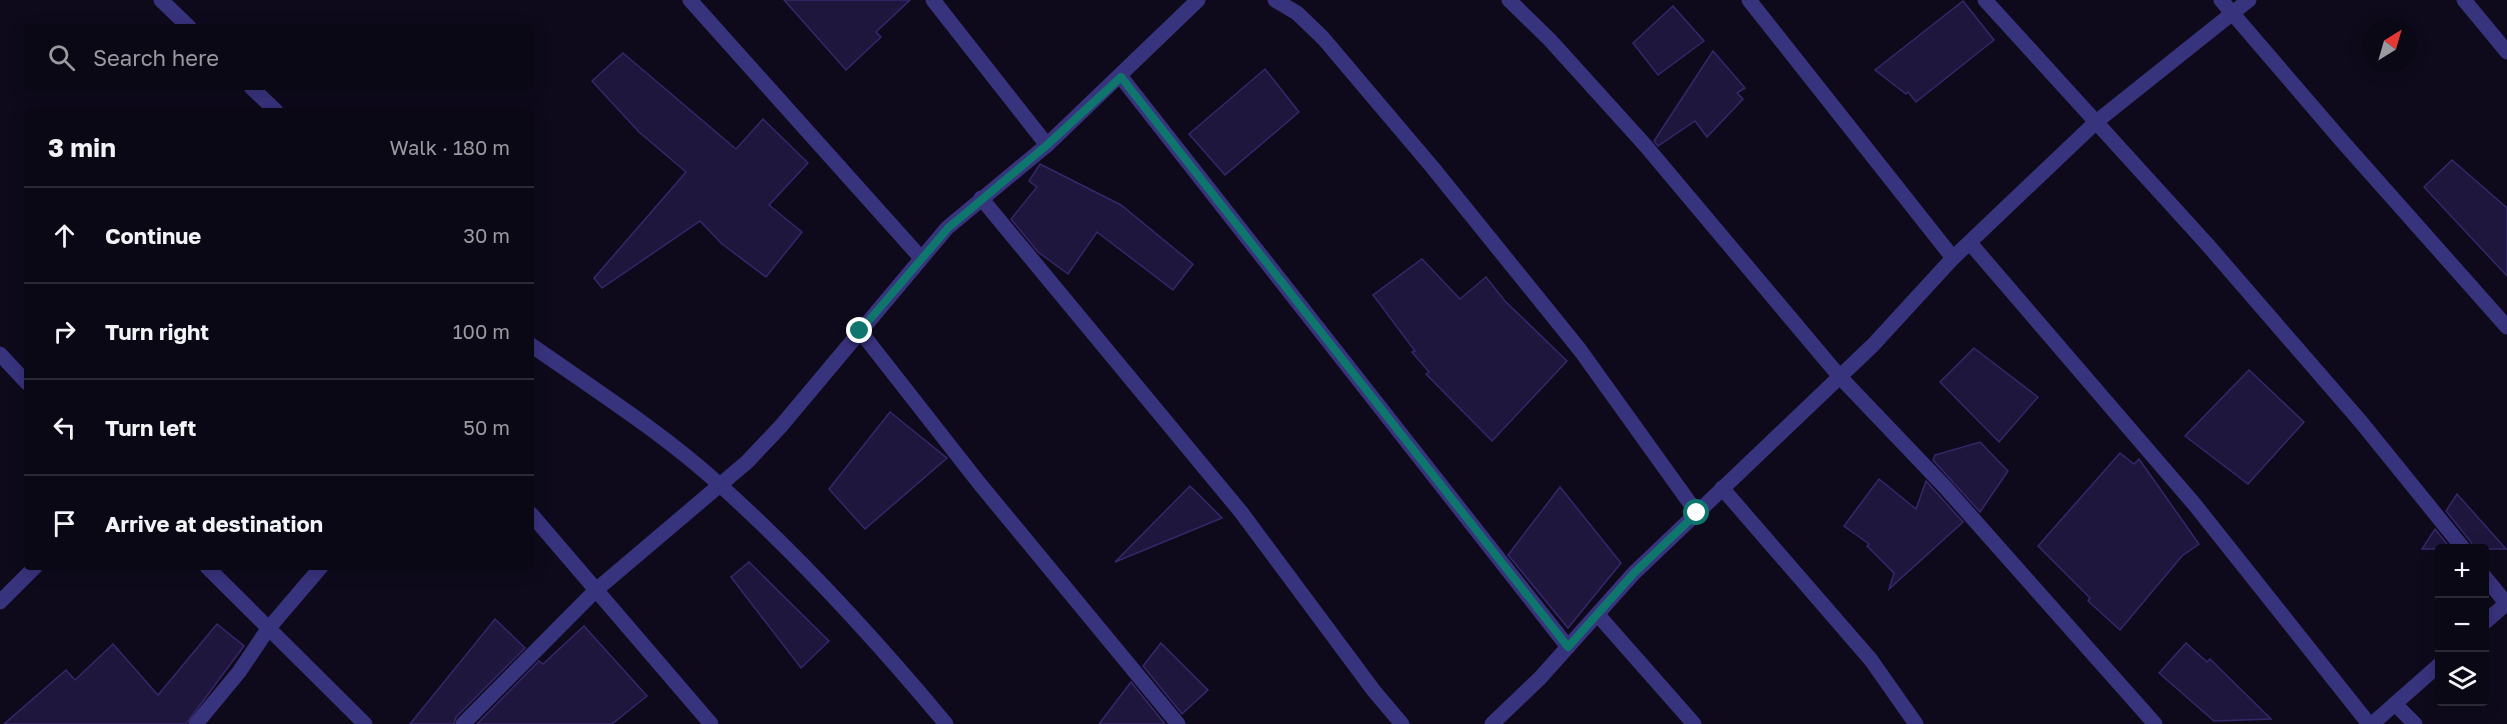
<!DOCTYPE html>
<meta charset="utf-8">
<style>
:root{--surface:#0a0815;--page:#13111e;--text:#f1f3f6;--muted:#999aa0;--line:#2a2934}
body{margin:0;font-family:"Golos Text",sans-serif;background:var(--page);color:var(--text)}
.controls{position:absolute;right:18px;bottom:18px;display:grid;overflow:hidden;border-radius:6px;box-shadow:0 3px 15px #0003}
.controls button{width:54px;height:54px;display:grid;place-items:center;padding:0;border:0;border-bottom:2px solid var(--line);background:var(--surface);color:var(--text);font:30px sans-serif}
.compass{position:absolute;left:2363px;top:18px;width:54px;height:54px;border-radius:50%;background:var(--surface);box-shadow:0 3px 15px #0003;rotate:37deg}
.stop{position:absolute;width:18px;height:18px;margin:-14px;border:4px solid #0f766e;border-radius:50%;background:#fff}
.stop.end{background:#0f766e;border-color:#fff;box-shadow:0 2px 6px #0008}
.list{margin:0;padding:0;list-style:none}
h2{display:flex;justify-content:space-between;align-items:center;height:78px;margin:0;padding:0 24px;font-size:26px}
h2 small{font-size:20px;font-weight:400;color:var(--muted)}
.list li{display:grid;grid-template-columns:39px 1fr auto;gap:18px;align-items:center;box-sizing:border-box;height:96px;padding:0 24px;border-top:2px solid var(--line)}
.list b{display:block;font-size:22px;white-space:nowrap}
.list em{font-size:20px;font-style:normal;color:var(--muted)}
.icon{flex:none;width:33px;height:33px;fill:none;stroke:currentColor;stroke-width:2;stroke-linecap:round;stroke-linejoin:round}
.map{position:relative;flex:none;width:2507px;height:724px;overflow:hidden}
.search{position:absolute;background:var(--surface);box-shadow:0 3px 15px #0003;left:24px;top:24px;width:510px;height:66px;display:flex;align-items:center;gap:15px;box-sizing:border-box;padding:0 21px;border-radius:6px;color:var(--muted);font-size:22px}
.panel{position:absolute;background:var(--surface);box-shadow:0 3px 15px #0003;left:24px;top:108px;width:510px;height:462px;border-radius:6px}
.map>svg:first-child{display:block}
.building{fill:#1f163e;stroke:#36276a;stroke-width:1.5}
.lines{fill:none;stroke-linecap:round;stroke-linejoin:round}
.street{stroke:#38337d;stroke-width:15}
.route{stroke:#0f766e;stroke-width:8}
</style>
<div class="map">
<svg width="2507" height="724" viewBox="0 0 2507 724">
<rect width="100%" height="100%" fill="#0e0a1c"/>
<g class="building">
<path d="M784,0h126l-34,32 5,5 -35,33z"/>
<path d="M1963,1l31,39 -78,62 -8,-10 -2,2 -31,-24z"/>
<path d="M1673,6l31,35 -46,34 -25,-32z"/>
<path d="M1713,51l32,37 -8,5 6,6 -36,38 -12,-16 -37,25 -4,-5z"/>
<path d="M623,53l113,96 27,-30 45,44 -39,42 33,27 -36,45 -44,-33 -22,-23 -98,67 -8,-10 92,-106 -47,-40 -47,-51z"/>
<path d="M1265,69l34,43 -74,63 -36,-41z"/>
<path d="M2452,160l55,48v68l-83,-89z"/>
<path d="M1040,164l81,41 72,59 -20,26 -76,-58 -29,42 -30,-22 -27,-33 26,-32 -8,-6z"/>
<path d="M1422,259l38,40 26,-22 19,24 62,60 -75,80 -66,-67 3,-2 -17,-20 3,-1 -42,-56z"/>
<path d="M1974,348l64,49 -39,45 -59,-60z"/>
<path d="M2249,370l55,52 -56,62 -63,-48z"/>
<path d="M890,412l57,46 -82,71 -36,-40z"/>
<path d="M1980,442l28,29 -28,41 -47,-52 2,-5z"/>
<path d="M2120,453l14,11 5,-5 60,85 -17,12 -62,74 -32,-29 2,-3 -52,-52z"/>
<path d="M1879,479l37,30 10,-28 37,41 -74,67 5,-16 -27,-27 2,-2 -25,-18z"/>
<path d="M1190,486l32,32 -107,44z"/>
<path d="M1560,487l61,76 -53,65 -60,-73z"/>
<path d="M2457,494l49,55h-34l-1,-7 -25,-31z"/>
<path d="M2435,529l16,20h-29z"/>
<path d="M749,562l80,79 -28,27 -70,-91z"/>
<path d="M495,619l30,29 -69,69 -2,7h-44z"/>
<path d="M217,624l27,22 -58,78h-182l62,-54 9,10 38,-36 45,51z"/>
<path d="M584,626l63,70 -35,28h-135l62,-63 4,3z"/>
<path d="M1161,643l47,47 -26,24 -39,-48z"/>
<path d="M2186,643l21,19 3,-3 61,60 -57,2 -55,-48z"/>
<path d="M1131,682l34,42h-66z"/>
</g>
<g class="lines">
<g class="street">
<path d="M161,0l28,27"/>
<path d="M690,0l231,258"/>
<path d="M933,0l114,145"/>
<path d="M1275,0l22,13 26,25 110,130 147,182 117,163"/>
<path d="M1509,0l41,40 95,105 195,232 105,110 210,237"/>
<path d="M1749,0l204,258"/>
<path d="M1985,0l221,243 155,179 102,126"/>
<path d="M2221,0l121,141 165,186"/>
<path d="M2464,0l43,52"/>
<path d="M1121,77l447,570"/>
<path d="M251,87l25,24"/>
<path d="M981,198l260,314 133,179 28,33"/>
<path d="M1970,243l225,262 174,219"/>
<path d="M860,331l119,152 199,241"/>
<path d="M531,345c64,45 132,88 190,141 81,73 155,154 225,238"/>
<path d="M0,354l27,29"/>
<path d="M1722,488l149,172 45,64"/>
<path d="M531,514l180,210"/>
<path d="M207,567l158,157"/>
<path d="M2484,576l22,27"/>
<path d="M0,602l35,-35"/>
<path d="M1598,615l96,109"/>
<path d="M2484,623l23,-20"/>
<path d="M2395,704l20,20"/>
<path d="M196,724l43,-52 29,-43 53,-62"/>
<path d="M463,724l133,-134 151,-128 34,-36 166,-198 100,-83 151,-145"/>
<path d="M1492,724l48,-46 94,-105 239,-228 80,-87 143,-136 153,-122"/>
<path d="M2372,724l68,-60"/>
</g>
</g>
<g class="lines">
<path class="route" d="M860,331l88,-103 99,-83 74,-68 447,570 66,-74 63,-60"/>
</g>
</svg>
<div class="controls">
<button>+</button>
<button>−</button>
<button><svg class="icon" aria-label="layers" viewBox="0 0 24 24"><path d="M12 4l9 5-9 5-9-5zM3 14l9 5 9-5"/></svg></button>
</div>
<svg class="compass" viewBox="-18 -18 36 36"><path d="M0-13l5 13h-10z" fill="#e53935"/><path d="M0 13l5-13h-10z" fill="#999aa0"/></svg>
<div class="stop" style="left:1697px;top:513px"></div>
<div class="stop end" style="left:860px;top:331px"></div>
<div class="search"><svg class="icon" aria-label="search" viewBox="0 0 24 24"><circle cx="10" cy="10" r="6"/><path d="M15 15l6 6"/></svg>Search here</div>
<section class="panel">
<h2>3 min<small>Walk · 180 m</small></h2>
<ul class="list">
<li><svg class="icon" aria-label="ahead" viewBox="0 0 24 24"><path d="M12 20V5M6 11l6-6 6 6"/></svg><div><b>Continue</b></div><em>30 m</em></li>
<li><svg class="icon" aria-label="right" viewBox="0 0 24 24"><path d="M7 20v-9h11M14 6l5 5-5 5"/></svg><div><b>Turn right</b></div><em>100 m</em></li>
<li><svg class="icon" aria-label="left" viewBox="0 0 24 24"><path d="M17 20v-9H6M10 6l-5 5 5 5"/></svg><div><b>Turn left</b></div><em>50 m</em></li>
<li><svg class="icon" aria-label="arrive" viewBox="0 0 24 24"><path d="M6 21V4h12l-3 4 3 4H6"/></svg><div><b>Arrive at destination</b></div></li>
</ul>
</section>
</div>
